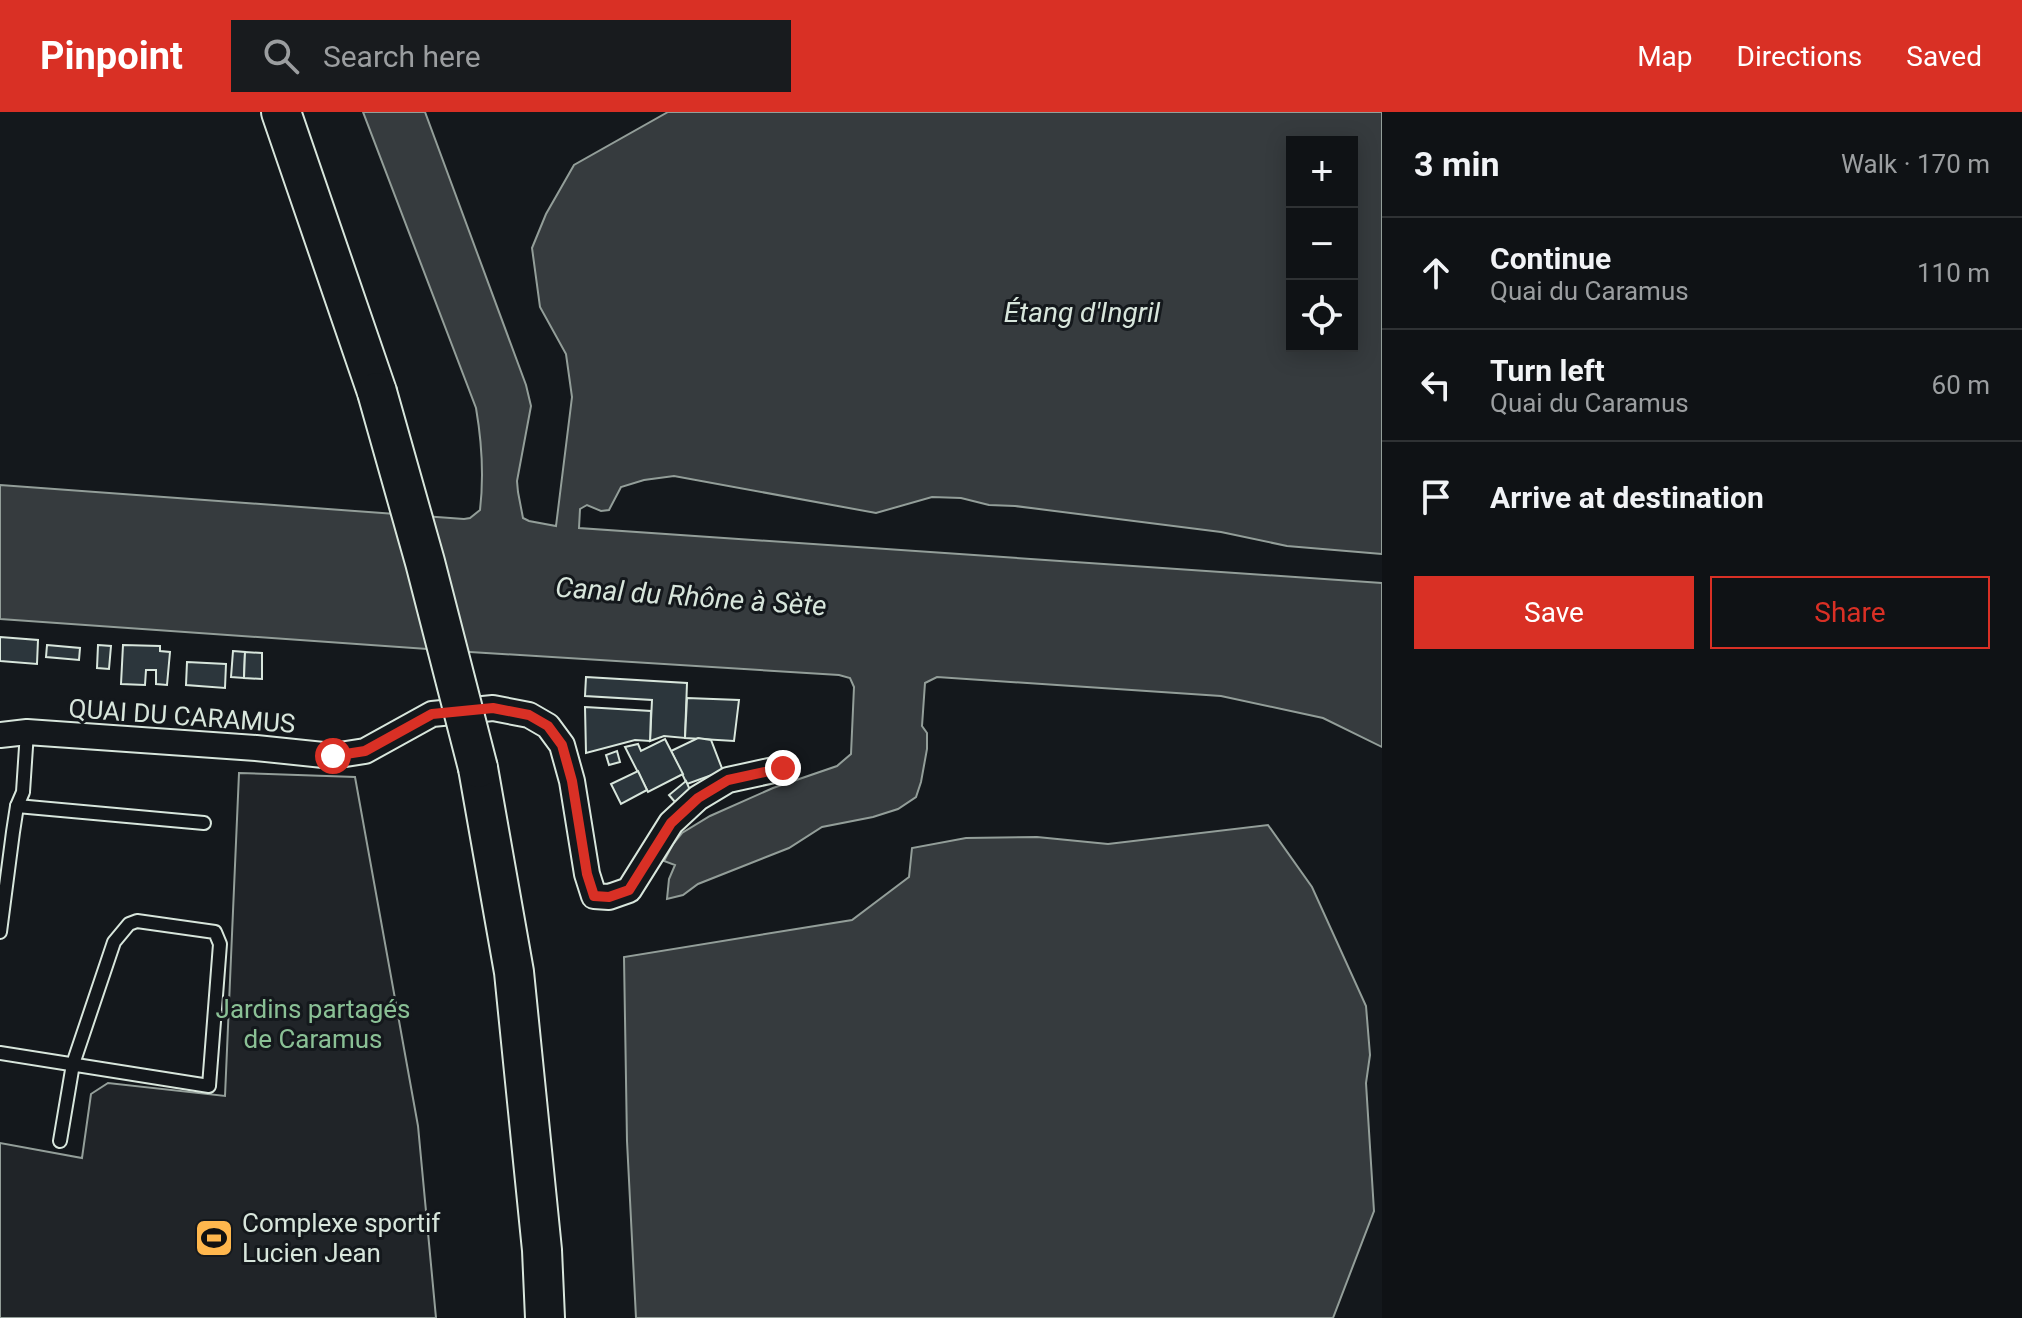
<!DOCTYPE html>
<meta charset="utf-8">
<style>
:root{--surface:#0f1215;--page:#181b1e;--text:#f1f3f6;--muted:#9b9ea0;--line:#2f3234;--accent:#d93025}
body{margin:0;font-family:Roboto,sans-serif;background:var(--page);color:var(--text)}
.controls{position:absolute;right:24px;top:24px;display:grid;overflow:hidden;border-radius:0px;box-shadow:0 4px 20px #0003}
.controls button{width:72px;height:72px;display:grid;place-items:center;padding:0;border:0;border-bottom:2px solid var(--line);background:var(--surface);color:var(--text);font:40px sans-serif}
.stop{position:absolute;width:24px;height:24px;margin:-18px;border:6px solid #d93025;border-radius:50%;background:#fff}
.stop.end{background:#d93025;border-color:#fff;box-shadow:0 2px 8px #0008}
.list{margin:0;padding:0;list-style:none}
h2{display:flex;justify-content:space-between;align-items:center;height:104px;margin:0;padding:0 32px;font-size:34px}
h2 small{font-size:26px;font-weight:400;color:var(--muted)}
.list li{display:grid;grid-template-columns:52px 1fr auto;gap:24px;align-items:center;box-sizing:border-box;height:112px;padding:0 32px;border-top:2px solid var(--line)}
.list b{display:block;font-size:30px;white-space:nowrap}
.list p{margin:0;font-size:26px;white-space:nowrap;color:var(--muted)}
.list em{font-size:26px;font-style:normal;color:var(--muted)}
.actions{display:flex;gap:16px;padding:24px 32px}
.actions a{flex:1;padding:18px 0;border:2px solid var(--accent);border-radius:0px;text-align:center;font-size:28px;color:var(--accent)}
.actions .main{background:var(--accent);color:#fff}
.icon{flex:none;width:44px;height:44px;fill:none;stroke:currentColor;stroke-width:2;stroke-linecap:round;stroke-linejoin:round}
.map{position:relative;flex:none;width:1382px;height:1206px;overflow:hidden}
header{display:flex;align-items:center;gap:48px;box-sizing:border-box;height:112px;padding:0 40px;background:var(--accent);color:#fff}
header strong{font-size:38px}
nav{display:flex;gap:44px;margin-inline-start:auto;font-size:28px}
.search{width:560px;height:72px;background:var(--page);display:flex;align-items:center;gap:20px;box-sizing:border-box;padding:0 28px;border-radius:0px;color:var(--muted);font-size:30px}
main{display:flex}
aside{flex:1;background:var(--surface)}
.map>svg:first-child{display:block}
.green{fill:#202428;stroke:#939e99;stroke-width:2}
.water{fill:#363b3e;stroke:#939e99;stroke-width:2;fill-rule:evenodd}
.building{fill:#2c363c;stroke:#d8e6dc;stroke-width:2}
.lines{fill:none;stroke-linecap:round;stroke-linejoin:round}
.lane-casing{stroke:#d8e6dc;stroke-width:16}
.street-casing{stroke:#d8e6dc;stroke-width:28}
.primary-casing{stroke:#d8e6dc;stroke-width:42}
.lane{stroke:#14181c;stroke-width:12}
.street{stroke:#14181c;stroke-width:24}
.primary{stroke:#14181c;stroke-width:38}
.primary-bridge-casing{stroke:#d8e6dc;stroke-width:42;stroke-linecap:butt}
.primary-bridge{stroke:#14181c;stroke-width:38}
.route{stroke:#d93025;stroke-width:10}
.labels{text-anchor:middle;stroke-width:6;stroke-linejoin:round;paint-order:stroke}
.street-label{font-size:26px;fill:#d8e6dc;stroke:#14181c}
.park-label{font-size:26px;fill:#8ac095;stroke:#14181c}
.poi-label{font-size:26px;fill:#d8e6dc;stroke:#14181c;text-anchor:start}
.water-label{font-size:28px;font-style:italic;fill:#d8e6dc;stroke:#14181c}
</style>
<header>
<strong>Pinpoint</strong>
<div class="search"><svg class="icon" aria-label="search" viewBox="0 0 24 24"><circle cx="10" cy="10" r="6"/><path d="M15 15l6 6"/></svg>Search here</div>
<nav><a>Map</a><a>Directions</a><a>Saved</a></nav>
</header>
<main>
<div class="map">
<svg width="1382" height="1206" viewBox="0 0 1382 1206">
<rect width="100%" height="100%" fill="#14181c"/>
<path class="green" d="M239,661l116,4 63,349 18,192h-436v-175l82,15 9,-64 17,-11 117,13z"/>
<g class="water">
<path d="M363,0h62l101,273 5,21 -14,75 1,11 5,26 6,3 27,5 16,-129 -6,-43 -26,-47 -8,-59 14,-34 28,-49 94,-53h714v442l-95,-8 -66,-14 -206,-26 -26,-1 -28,-7 -29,-1 -56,16 -202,-37 -30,4 -23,7 -12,23 -8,1 -14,-6 -7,4 -1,19 803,55v164l-59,-29 -102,-22 -284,-19 -12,6 -3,43 5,7v16l-6,33 -5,15 -18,12 -25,8 -51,10 -33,21 -91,36 -15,11 -16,4 2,-20 6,-14 -11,-4 9,-17 9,-11 28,-17 63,-28 64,-22 14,-12 3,-67 -4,-9 -11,-3 -369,-23 -470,-33v-134l464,34 6,-1 10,-8c4,-34 2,-67 -4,-102zM1292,30h60v204h-60z"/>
<path d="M1268,713l44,62 54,119 4,49 -4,28 8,128 -41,107h-697l-9,-177 -3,-184 228,-37 57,-43 3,-29 54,-10 71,-1 71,7z"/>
</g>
<g class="building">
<path d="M0,525l38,3 -1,24 -37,-3z"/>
<path d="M47,533l33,3 -1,12 -33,-3z"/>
<path d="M98,533l13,1 -2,23 -12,-1z"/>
<path d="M123,533l37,1v5l10,1 -3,33 -11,-1v-14h-10l-1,15 -24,-1z"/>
<path d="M233,539l12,1 -1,26 -13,-1z"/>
<path d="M245,540l17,1v26l-18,-1z"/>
<path d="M187,550l39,2 -1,24 -39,-3z"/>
<path d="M586,565l101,6 -2,55 -21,-2 -14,5 2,-41 -67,-4z"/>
<path d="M687,586l52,2 -5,41 -49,-3z"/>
<path d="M585,595l66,4 -1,30 -15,-1 -49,13z"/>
<path d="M698,626l13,2 12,31 -36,13 -16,-33z"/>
<path d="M665,627l18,35 -35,18 -23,-45 13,-3 3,7z"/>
<path d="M617,639l3,11 -11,3 -3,-10z"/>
<path d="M638,659l9,19 -26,14 -10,-20z"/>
<path d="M686,669l4,9 -15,12 -6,-7z"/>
</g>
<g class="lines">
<g class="lane-casing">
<g id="lane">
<path d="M17,694l187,17"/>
<path d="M0,820l13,-100 4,-26 6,-14 4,-60"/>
<path d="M0,941l209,33 11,-142 -5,-12 -78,-11 -8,3 -15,18 -41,122 -13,77"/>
</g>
</g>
<g class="street-casing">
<path id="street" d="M0,623l27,-3 229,16 77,8 32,-5 67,-37 61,-6 36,7 19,11 14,19 10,36 15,93 7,22 15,1 20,-7 42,-67 27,-25 30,-18 55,-12"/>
</g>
<g class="primary-casing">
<g id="primary">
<path d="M281,0l96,280"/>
<path d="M478,656l36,204 28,278 3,68"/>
</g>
</g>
<use href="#lane" class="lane"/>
<use href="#street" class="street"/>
<use href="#primary" class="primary"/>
<g class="primary-bridge-casing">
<path id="primary-bridge" d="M377,280l48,170 53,206"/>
</g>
<use href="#primary-bridge" class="primary-bridge"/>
</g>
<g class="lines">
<path class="route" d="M333,644l32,-5 67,-37 61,-6 36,7 19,11 14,19 10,36 15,93 7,22 15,1 20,-7 42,-67 27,-25 30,-18 55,-12"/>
</g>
<defs>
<g id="stadium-square" transform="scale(2)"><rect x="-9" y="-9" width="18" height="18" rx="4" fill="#ffb74d" stroke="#14181c"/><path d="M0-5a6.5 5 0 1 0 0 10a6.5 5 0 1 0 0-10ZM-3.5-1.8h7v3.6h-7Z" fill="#111"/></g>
</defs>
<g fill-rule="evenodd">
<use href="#stadium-square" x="214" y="1126"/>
</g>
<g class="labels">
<g class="street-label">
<text transform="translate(182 604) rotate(4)" y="9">QUAI DU CARAMUS</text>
</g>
<g class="park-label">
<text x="313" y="906">Jardins partagés<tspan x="313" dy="30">de Caramus</tspan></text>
</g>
<g class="poi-label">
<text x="242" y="1120">Complexe sportif<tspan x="242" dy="30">Lucien Jean</tspan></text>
</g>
<g class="water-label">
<text x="1082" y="210">Étang d'Ingril</text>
<text transform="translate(691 484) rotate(4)" y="10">Canal du Rhône à Sète</text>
</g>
</g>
</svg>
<div class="controls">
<button>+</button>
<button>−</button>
<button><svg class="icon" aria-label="locate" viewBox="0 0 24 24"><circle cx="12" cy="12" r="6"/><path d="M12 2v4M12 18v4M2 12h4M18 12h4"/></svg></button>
</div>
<div class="stop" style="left:333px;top:644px"></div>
<div class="stop end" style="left:783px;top:656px"></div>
</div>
<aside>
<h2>3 min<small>Walk · 170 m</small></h2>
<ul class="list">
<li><svg class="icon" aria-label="ahead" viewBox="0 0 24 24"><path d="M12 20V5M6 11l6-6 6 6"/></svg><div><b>Continue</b><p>Quai du Caramus</p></div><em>110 m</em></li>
<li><svg class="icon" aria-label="left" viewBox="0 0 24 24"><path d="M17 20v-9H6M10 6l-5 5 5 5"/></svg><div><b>Turn left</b><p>Quai du Caramus</p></div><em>60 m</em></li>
<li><svg class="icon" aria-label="arrive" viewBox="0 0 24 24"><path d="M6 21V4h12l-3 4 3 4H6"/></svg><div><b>Arrive at destination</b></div></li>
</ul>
<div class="actions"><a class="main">Save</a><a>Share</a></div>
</aside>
</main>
